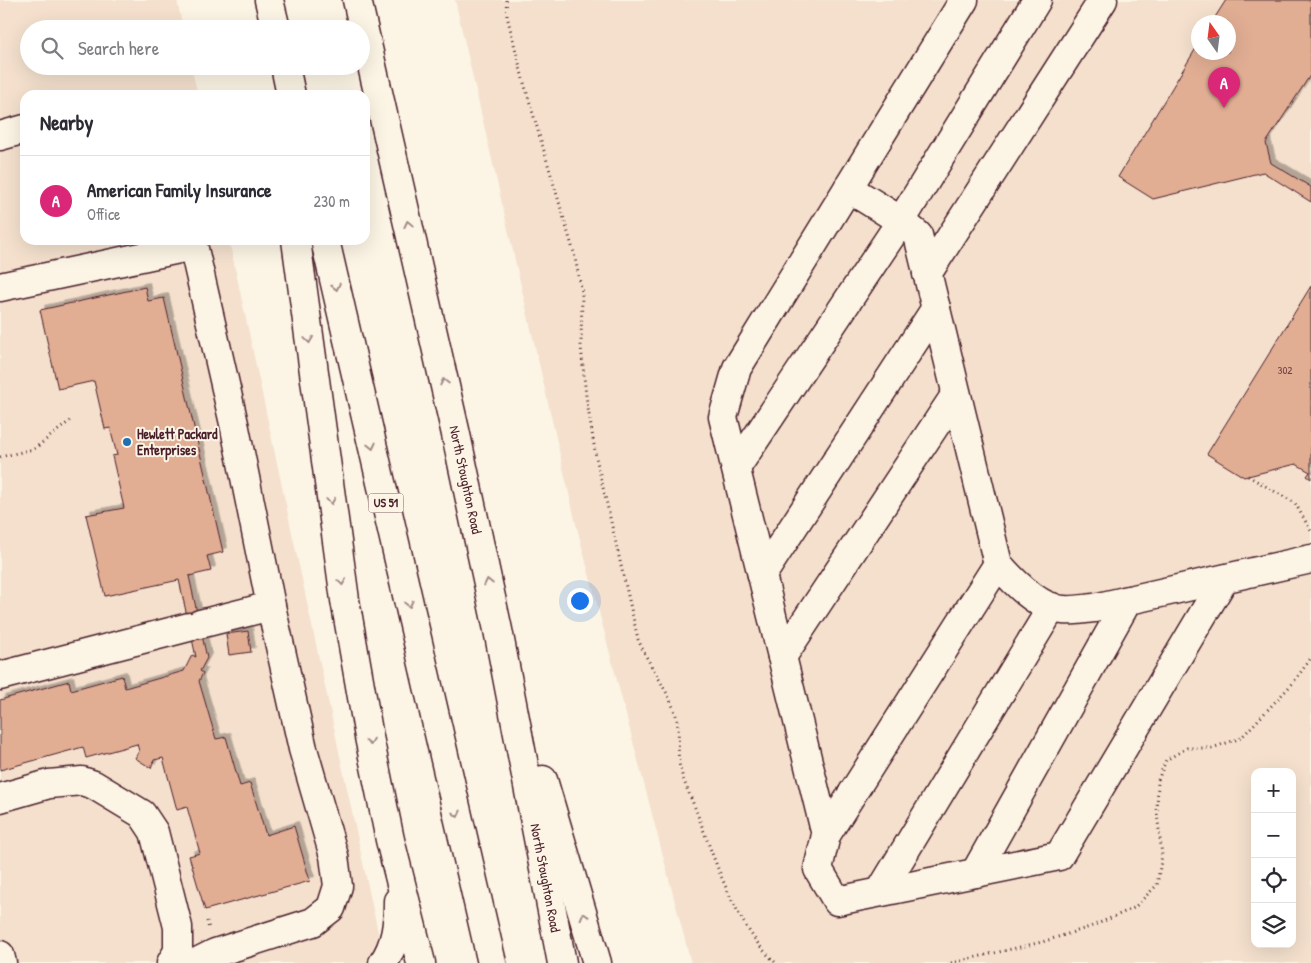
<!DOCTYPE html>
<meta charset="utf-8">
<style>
:root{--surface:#fff;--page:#f2f2f3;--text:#2b2b33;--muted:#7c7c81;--line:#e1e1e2;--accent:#db2777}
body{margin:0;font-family:"Patrick Hand",sans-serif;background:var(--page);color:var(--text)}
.controls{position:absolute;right:15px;bottom:15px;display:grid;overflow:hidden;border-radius:10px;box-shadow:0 5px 20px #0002}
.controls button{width:45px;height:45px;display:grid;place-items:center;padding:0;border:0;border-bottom:1px solid var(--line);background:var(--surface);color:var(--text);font:25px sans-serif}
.compass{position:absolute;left:1191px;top:15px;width:45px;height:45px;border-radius:50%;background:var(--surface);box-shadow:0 5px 20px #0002;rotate:346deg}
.you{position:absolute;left:579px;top:600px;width:18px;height:18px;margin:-12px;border:4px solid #fff;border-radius:50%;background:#1a73e8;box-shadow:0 0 0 8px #1a73e833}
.badge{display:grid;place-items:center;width:32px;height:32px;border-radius:50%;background:var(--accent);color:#fff;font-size:16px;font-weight:700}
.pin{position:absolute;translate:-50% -41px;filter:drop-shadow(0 1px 2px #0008)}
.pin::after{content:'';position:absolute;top:26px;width:18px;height:15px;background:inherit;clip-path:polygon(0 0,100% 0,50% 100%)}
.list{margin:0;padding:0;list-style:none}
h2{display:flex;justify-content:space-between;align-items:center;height:65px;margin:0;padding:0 20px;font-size:21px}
h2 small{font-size:16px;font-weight:400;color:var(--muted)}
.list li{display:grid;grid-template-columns:32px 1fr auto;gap:15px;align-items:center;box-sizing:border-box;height:90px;padding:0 20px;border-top:1px solid var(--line)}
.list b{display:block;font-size:19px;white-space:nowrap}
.list p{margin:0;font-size:16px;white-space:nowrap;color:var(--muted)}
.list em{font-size:16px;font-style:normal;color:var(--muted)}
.icon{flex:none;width:28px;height:28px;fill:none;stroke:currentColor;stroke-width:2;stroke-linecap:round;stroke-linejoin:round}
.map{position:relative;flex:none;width:1311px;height:963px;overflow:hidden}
.search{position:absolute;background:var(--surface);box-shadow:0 5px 20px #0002;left:20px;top:20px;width:350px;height:55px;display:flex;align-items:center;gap:12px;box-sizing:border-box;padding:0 18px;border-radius:28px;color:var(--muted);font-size:19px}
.panel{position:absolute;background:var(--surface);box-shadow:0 5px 20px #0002;left:20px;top:90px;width:350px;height:155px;border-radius:15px}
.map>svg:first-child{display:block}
.built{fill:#f4e0cd;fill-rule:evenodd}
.building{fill:#e1ae94;stroke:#4a1f2b;filter:url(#shadow)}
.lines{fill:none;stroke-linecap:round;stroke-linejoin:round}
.minor-casing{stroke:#4a1f2b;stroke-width:31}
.major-casing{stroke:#4a1f2b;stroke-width:31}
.path{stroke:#4a1f2b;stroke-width:3;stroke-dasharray:1 4;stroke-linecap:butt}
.minor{stroke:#fcf5e5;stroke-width:28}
.major{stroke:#fcf5e5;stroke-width:28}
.oneway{stroke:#a38a88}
.poi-dot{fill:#1f6fb2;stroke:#fcf5e5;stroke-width:2}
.labels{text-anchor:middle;stroke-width:4;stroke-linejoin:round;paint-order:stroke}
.number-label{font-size:11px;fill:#704345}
.shield{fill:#fcf5e5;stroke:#7f5f63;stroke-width:1}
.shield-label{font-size:12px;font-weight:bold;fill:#4a1f2b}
.poi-label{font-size:14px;font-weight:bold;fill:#4a1f2b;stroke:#fcf5e5;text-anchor:start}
.street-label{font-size:14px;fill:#4a1f2b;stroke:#fcf5e5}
</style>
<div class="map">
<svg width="1311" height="963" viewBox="0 0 1311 963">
<defs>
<filter id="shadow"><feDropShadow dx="4.5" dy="-4.5" stdDeviation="0" flood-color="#0004"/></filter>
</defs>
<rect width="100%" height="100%" fill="#fcf5e5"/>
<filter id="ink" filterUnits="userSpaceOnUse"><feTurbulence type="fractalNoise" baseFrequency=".02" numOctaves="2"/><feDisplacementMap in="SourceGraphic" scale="10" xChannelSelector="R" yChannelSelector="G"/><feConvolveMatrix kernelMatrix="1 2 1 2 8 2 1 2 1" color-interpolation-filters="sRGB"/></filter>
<g filter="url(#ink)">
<g class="built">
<path d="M0,0h177l6,29h-154v37h162l7,29h-173v145h204l150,697 7,26h-386z"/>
<path d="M455,0h856v963h-620l-115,-439zM1198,22h30v30h-30zM1255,772h37v172h-37z"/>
</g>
<g class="building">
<path d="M1226,0h85v74l-45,69 5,20 40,24v15l-48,-30 -110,27 -35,-22 80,-132v7h30v-30h-16z"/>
<path d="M1311,286v193l-4,-3 3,-4 -14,-8 -52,13 -37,-23z"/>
<path d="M145,287l3,14 16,-3 59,254 -16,4 4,15 -22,5 18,82 -7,13 3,2 -4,8 17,58 10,-2 14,49 10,-3 16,52 28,-9 16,55 -105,29 -16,-54 11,-3 -13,-46 -10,3 -14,-52 -9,2 -3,8 -16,-10 4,-7 -2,-7 -51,14 -3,-11 -83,23v-70l69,-19 2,9 51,-14 3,12 59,-17 8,-16 4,2 -17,-77 -74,16 -19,-81 38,-7 -12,-52 5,-1 -7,-27 -5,1 -11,-48 -36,8 -18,-79z"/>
<path d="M248,631l3,21 -22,3 -3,-21z"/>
</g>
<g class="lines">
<g class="minor-casing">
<g id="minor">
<path d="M964,0l-227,368 -14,49 103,418 -8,34 19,32 222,-45 165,-277"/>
<path d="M1037,0l-136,221 17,14 80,329c15,17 40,44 65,46 9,1 21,-1 31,-2l217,-49"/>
<path d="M0,136l25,-7"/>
<path d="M192,240l43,188 36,178 32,143 31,107 4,30 -7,22 -18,14 -98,31 -20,10"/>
<path d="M927,274l176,-274"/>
<path d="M0,287l193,-41"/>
<path d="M736,468l165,-247 -53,-33"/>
<path d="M762,575l174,-267"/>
<path d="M200,624l71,-18"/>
<path d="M782,657l174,-263"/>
<path d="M0,676l189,-49"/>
<path d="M0,798l49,-14 33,-3 12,4 48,29 12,18 24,95v24l-7,12"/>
<path d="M826,835l172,-271"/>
<path d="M975,873l153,-273"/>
<path d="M880,892l172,-285"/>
<path d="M0,955l2,8"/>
</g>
</g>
<g class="major-casing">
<g id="major">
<path d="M269,0l7,29"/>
<path id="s1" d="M357,0l98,430 43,200 64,333"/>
<path d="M285,66l6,29"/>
<path d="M296,240l49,360 24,137 21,103 31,123"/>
<path d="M325,240l167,723"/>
<path d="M543,780l54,183"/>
<path d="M383,963c13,-19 15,-39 15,-62"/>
</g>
</g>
<g class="path">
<path d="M506,0l1,16 17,67 50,170 8,39 -1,54 5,50 10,61 42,182c10,25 27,46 36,71 7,16 3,36 5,53 3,17 12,34 18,50 19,50 39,114 79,150"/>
<path d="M0,457l34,-8 36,-28"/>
<path d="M1248,476l47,27 16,28"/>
<path d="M207,921l2,8"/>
<path d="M951,963l91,-21 48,-15 44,-19 23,-23 5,-30 -5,-42 1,-33 8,-20 21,-12h25l29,-10 52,-55 18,-25"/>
</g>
<use href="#minor" class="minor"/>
<use href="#major" class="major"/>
</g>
<defs><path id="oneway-chevron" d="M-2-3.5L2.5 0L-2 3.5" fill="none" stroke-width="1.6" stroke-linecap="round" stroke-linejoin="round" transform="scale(1.25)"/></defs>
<g class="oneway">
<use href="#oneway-chevron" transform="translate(408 224) rotate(-103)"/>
<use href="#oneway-chevron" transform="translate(336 287) rotate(77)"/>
<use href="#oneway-chevron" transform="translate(309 340) rotate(82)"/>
<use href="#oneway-chevron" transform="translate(444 382) rotate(-103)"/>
<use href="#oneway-chevron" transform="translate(372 446) rotate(77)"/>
<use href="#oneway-chevron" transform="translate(331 501) rotate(82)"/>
<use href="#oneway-chevron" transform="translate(342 582) rotate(82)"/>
<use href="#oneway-chevron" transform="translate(488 582) rotate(-102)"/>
<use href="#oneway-chevron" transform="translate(409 604) rotate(77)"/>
<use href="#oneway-chevron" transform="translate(370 742) rotate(79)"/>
<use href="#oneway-chevron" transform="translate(457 814) rotate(77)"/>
<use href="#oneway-chevron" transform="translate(584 916) rotate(-107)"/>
</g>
</g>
<circle class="poi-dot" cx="127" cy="442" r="5"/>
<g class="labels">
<g class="number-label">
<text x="1285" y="374">302</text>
</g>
<rect class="shield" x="368.5" y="493.5" width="35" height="19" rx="4"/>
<g class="shield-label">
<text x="386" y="507">US 51</text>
</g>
<g class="poi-label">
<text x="137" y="439">Hewlett Packard<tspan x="137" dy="16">Enterprises</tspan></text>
</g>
<g class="street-label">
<text dy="5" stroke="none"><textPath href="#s1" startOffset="492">North Stoughton Road</textPath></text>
<text dy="5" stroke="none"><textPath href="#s1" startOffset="898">North Stoughton Road</textPath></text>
</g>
</g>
</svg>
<div class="controls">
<button>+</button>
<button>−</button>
<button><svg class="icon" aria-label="locate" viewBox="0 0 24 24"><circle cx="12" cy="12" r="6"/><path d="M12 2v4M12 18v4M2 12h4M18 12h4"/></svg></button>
<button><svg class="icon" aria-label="layers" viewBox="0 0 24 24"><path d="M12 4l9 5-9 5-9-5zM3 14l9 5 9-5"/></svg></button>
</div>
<svg class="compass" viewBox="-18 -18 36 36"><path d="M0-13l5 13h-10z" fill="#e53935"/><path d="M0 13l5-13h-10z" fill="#7c7c81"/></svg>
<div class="you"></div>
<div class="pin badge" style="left:1224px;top:108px">A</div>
<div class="search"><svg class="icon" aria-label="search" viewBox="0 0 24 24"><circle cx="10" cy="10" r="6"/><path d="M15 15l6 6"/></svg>Search here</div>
<section class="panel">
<h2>Nearby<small></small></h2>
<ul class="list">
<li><span class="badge">A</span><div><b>American Family Insurance</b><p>Office</p></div><em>230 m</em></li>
</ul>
</section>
</div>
